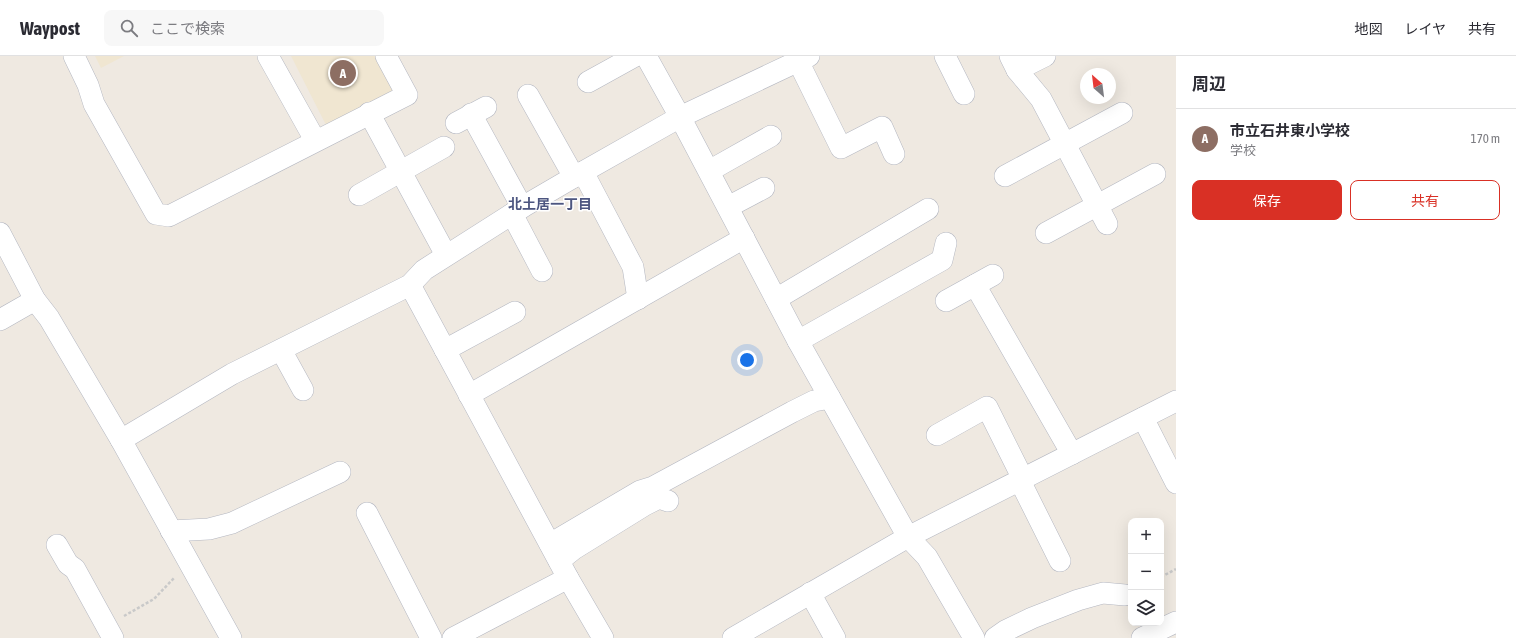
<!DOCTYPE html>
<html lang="ja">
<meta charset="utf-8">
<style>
:root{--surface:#fff;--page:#f7f7f7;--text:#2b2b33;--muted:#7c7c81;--line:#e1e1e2;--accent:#d93025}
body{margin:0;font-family:"Asap Condensed","Noto Sans JP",sans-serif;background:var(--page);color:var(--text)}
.controls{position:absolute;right:12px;bottom:12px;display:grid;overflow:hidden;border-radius:8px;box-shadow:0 4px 16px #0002}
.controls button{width:36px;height:36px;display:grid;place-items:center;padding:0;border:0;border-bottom:1px solid var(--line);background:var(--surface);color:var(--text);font:20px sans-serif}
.compass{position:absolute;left:1080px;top:12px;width:36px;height:36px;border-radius:50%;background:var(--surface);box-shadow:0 4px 16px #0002;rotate:332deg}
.you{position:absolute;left:747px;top:304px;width:14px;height:14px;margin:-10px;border:3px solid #fff;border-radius:50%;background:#1a73e8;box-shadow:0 0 0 6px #1a73e833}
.badge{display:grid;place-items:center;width:26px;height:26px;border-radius:50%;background:var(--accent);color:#fff;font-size:13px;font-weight:700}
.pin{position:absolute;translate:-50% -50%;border:2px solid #fff;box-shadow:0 1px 4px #0006}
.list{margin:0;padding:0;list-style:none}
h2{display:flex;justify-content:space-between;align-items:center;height:52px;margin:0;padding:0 16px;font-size:17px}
h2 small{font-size:13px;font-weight:400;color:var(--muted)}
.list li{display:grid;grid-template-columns:26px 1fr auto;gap:12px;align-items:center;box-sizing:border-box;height:60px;padding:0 16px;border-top:1px solid var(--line)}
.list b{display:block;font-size:15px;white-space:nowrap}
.list p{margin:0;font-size:13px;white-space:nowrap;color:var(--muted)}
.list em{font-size:13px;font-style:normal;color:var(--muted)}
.actions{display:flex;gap:8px;padding:12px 16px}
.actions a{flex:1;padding:9px 0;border:1px solid var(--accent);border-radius:8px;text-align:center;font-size:14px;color:var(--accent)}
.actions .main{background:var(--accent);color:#fff}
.icon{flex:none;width:22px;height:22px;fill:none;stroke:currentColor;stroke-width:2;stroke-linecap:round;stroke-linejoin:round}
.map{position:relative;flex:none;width:1176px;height:582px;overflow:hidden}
header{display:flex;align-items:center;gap:24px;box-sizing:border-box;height:56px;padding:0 20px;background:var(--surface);border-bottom:1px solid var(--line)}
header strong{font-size:19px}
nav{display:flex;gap:22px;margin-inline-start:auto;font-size:14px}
.search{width:280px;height:36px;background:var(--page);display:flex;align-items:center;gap:10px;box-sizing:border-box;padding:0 14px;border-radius:8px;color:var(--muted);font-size:15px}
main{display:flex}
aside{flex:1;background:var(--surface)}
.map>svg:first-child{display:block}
.education{fill:#f0e6d1}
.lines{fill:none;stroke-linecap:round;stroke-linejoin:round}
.minor-casing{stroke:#b4b7c1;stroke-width:22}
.path{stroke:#c9c9c9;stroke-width:2.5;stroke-dasharray:3 2;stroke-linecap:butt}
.minor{stroke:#fff;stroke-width:21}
.labels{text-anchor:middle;stroke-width:3;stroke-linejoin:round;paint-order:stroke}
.neighbourhood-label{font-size:14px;font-weight:bold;fill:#4d5680;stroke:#fff}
</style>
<header>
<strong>Waypost</strong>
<div class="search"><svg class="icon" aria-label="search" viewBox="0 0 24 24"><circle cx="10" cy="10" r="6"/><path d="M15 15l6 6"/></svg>ここで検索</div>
<nav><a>地図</a><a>レイヤ</a><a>共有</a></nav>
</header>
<main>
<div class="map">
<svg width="1176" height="582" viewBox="0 0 1176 582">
<rect width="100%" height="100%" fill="#efe9e1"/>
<g class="education">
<path d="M95,0h29l-23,12z"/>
<path d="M291,0h86l19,34 -70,35z"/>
</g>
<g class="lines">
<g class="minor-casing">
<g id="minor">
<path d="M74,0l14,29 6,19 62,110 13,2 238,-121 -21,-39"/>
<path d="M268,0l47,84"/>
<path d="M646,0l34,61 118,224 110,196 19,20 47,81"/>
<path d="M945,0l19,38"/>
<path d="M1010,0l7,14 24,29 66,125"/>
<path d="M798,5l43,87 41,-21 12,27"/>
<path d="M1017,14l28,-14"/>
<path d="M588,26l47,-26"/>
<path d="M528,39l46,82"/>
<path d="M369,57l77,142"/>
<path d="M471,58l51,93"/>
<path d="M456,67l30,-16"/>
<path d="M709,115l62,-35"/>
<path d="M583,116l50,95 5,32"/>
<path d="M1005,120l117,-63"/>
<path d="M359,139l85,-48"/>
<path d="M728,151l36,-19"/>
<path d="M512,158l30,57"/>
<path d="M0,177l35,67 14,18 72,122 110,198"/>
<path d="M1046,177l109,-59"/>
<path d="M410,229l158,293 35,60"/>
<path d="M975,229l97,169"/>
<path d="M776,243l152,-90"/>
<path d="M946,245l47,-26"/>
<path d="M0,264l35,-20"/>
<path d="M798,285l144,-81 4,-17"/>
<path d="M281,294l22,40"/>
<path d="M445,294l70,-38"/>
<path d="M469,339l275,-157"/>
<path d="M1143,362l33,65"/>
<path d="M937,379l50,-28 36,72"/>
<path d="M121,384l111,-66 178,-89 14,-15 102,-65 48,-28 106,-60 129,-61"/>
<path d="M1020,425l40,80"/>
<path d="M367,457l64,125"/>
<path d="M171,475l38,-2 23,-6 108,-51"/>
<path d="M550,488l90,-53 13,-4 139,-75 22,-11 16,-3"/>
<path d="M57,489l11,19 7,5 38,69"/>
<path d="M559,505l15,-12 71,-44 14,-7 9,3"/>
<path d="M810,537l25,45"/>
<path d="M453,582l115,-60"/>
<path d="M733,582l175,-101 268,-136"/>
<path d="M995,582l10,-7 27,-13 46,-18 25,-7 22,2"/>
<path d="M1142,582l34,-16"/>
</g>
</g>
<g class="path">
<path d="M1161,521l15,-8"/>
<path d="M124,560l30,-17 21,-22"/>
</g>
<use href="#minor" class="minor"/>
</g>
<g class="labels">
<g class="neighbourhood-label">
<text x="550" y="153">北土居一丁目</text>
</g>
</g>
</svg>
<div class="controls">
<button>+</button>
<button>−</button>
<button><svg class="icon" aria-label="layers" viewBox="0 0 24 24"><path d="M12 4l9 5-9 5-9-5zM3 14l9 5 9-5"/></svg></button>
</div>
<svg class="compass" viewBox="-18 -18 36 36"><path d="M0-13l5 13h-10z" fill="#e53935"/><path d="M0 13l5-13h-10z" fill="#7c7c81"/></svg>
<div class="you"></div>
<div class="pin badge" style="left:343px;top:17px;background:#8d6e63">A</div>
</div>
<aside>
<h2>周辺<small></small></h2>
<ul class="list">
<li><span class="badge" style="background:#8d6e63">A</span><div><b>市立石井東小学校</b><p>学校</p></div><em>170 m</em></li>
</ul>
<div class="actions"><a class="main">保存</a><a>共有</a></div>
</aside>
</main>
